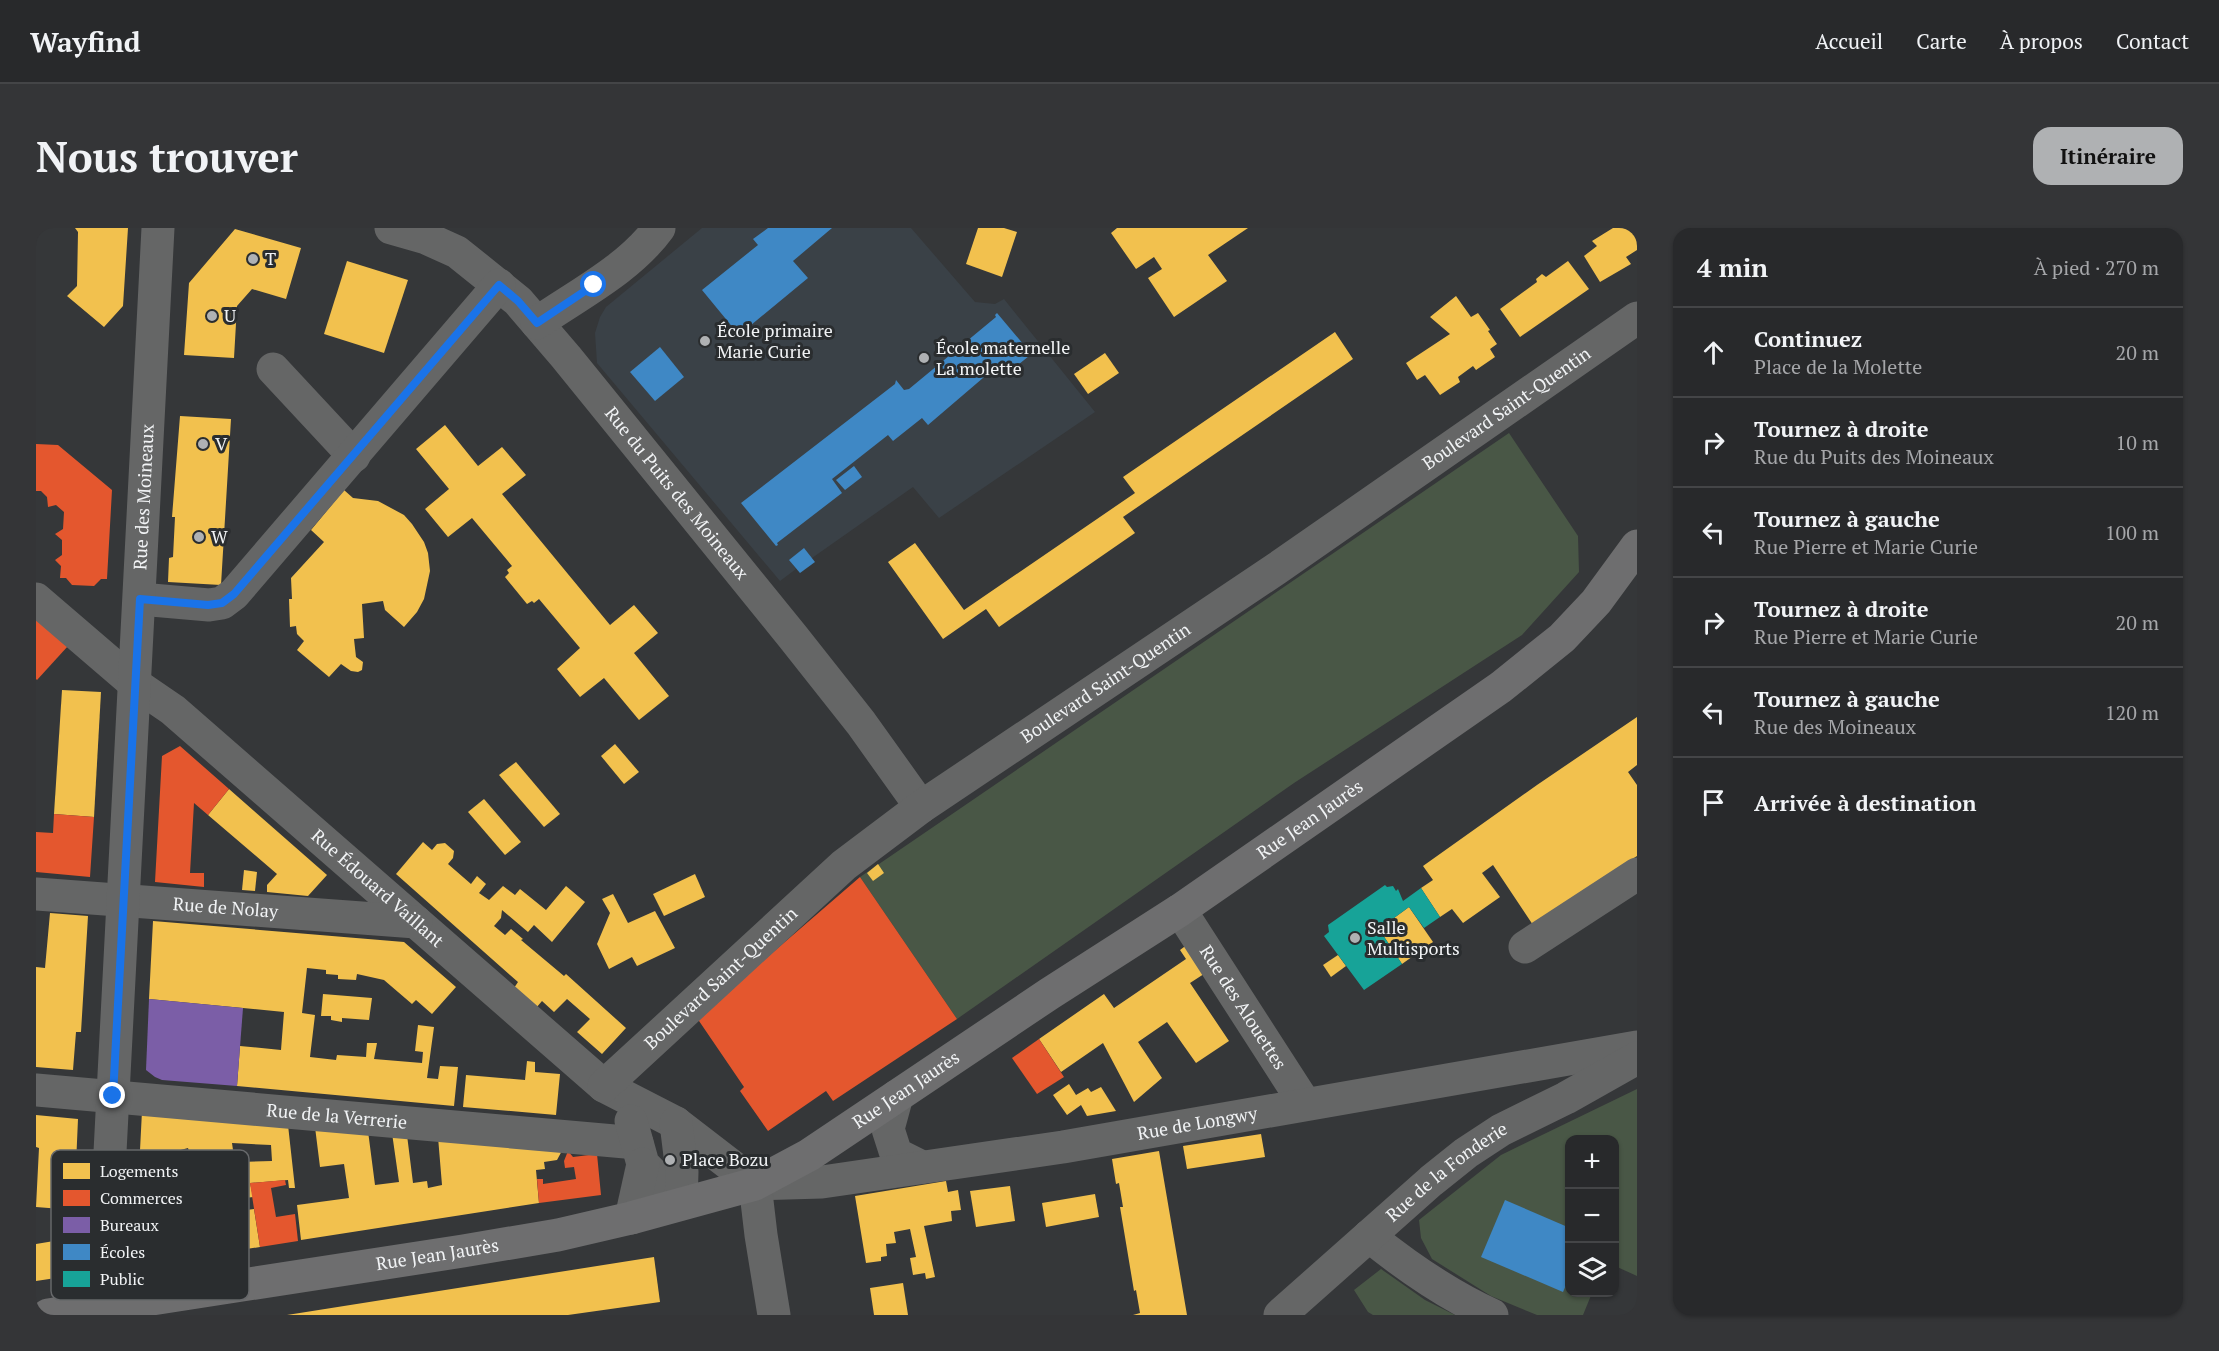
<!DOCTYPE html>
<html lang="fr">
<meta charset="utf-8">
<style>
:root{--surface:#28292b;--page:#343537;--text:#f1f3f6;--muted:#a5a6a9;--line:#444547;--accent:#afb1b3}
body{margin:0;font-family:"PT Serif",serif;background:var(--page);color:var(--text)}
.controls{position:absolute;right:18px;bottom:18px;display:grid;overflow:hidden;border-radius:12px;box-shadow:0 2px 4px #0004}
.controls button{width:54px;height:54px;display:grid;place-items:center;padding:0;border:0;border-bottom:2px solid var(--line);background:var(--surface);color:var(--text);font:30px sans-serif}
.stop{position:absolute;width:18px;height:18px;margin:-14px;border:4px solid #1a73e8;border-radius:50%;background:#fff}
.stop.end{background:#1a73e8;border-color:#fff;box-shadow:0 2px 6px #0008}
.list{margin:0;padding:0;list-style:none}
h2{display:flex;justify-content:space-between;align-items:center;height:78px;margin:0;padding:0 24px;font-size:26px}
h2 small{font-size:20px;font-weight:400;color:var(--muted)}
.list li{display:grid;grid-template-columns:39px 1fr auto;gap:18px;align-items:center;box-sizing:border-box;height:90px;padding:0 24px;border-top:2px solid var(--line)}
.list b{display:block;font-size:22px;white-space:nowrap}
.list p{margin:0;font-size:20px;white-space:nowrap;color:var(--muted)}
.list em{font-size:20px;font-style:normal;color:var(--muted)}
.icon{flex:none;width:33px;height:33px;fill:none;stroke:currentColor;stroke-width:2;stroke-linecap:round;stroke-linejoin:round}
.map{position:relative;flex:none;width:1601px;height:1087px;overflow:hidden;border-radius:18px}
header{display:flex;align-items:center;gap:36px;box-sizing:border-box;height:84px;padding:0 30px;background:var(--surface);border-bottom:2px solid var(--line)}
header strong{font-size:28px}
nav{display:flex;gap:33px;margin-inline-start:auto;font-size:21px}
.intro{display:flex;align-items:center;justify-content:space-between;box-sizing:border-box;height:144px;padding:0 36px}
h1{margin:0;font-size:42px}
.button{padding:15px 27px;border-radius:18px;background:var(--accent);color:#111;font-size:21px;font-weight:700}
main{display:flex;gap:36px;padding:0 36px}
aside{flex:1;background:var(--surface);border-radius:18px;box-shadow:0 2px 4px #0004}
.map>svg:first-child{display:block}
.built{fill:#3a4147}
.green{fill:#495746}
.homes{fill:#f2c14e;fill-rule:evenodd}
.shops{fill:#e4572e}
.offices{fill:#7b5ea7}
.schools{fill:#3f88c5}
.public{fill:#17a398}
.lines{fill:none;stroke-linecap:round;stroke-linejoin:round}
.minor{stroke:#656666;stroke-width:33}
.major{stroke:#6e6e6f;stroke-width:33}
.route{stroke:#1a73e8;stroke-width:8}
.poi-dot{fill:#afb1b3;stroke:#2a2d2f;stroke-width:2}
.labels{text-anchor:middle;stroke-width:6;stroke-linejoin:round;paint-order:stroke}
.poi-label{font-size:18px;fill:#f1f3f5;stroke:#2a2d2f;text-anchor:start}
.street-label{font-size:18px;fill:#f1f3f5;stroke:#2a2d2f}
.key{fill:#2a2d2f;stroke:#66686a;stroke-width:1.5}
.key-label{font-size:16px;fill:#f1f3f5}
</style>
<header>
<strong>Wayfind</strong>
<nav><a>Accueil</a><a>Carte</a><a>À propos</a><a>Contact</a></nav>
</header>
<div class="intro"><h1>Nous trouver</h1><a class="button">Itinéraire</a></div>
<main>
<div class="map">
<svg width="1601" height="1087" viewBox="0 0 1601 1087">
<rect width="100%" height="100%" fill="#353739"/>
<path class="built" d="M666,0h209l64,74 20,2 9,-5 91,113 -156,106 -26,-31 -101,71 -22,2 6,9 -16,12 -183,-218 -2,-30 5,-16 6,-10z"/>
<g class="green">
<path d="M1473,205l69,103 1,36 -57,63 -228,148 -337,236 -97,-142z"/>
<path d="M1601,861v187l-22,-10 -1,-126h-44v152l22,1 -9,22h-46l-46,-19 -59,-37 -11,-21 -2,-18 82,-65z"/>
<path d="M1345,1041l44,31 30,15h-82l-5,-3 -14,-22z"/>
</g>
<g class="homes">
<path d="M39,0h53l-5,78 -19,21 -37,-31 10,-10 1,-54z"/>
<path d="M942,0h26l13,4 -15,45 -36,-13z"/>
<path d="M1081,0h131l-40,27 19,26 -53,36 -26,-39 14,-9 -8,-12 -18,12 -25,-36z"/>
<path d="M1577,0h24v22l-11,7 5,7 -31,18 -16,-26 13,-10 -5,-5z"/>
<path d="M199,1l66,19 -15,51 -34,-10 -15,17 -3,52 -50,-3 5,-72z"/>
<path d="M311,33l61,19 -24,73 -60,-19z"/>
<path d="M1532,33l21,28 -69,48 -20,-28 37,-27 -1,-3 6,-5 4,3z"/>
<path d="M1420,68l15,21 7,-4 12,17 -2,1 9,13 -7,5 5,8 -19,13 -3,-4 -15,11 2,5 -20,13 -15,-20 -8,5 -11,-17 44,-29 -20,-17z"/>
<path d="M1299,104l18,27 -230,158 12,16 -136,94 -13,-18 -43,30 -55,-77 27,-19 49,67 171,-117 -12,-16z"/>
<path d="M1069,125l14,20 -31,21 -14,-20z"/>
<path d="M144,188l51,3 -10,166 -53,-3 1,-24 4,-1 2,-40h-3z"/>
<path d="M409,197l33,41 24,-19 24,28 -24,19 108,131 24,-20 24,28 -24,20 35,43 -30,24 -35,-42 -24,19 -23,-28 23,-21 -41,-49 -5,4 -2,-2 -5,3 -22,-27 4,-4 -2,-3 5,-4 -40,-48 -24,19 -23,-28 24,-20 -33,-40z"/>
<path d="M308,262l9,8 25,3 26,14 8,9 12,18 4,11 2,18 -6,28 -7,13 -13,15 -19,-17 -2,-9 -21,3 2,34 -10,1 2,18 7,5 -1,8 -4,2 -7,-1 -10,-7 -12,13 -32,-27 7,-9 -7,-7 -1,-8 -6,1 -1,-28h3l-1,-21 33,-36 -13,-12z"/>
<path d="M26,462l39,2 -7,125 -40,-3z"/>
<path d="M1601,489v48l-9,7 9,13v71l-104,69 -40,-60 -11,8 18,24 -37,26 -11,-14 -12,8 -19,-29 12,-8 -10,-14 114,-81z"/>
<path d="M579,516l24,28 -15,12 -23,-28z"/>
<path d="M480,534l44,52 -16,13 -45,-52z"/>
<path d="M193,561l98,86 -19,21 -41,-4v-7l10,-11 -69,-59z"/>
<path d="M448,571l37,43 -16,13 -37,-43z"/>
<path d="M387,614l9,8 5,-6 8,-1 9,8 -1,7 -5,6 23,20 6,-8 9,8 -7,9 10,7 14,-14 12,9 5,-6 26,21 20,-24 19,16 -33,40 -18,-17 -6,7 -26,-22 -1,8 -7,8 11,9 6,-6 12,10 -2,1 43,36 2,-2 60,54 -24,26 -25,-22 13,-13 -23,-20 -13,13 -12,-11 -6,7 -22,-20 4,-6 -122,-108z"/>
<path d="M842,636l6,9 -11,8 -6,-8z"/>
<path d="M208,642l13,2 -2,19 -13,-1z"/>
<path d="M659,646l10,23 -41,19 -11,-22z"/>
<path d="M577,666l15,29 27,-12 20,37 -38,18 -5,-9 -23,12 -12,-25 13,-31 -8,-14z"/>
<path d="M1373,679l24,35 -31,22 -23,-35z"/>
<path d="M14,685l38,3 -7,116h-5l-3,38 -37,-3v-100l9,1z"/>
<path d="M117,693l251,21 52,45 -24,27 -16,-14 -4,4 -28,-24 -27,-6 -1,6 -18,-1v-4l-12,-1v-4l-19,-2 -5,45 13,2 -5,42 26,3 1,-5 29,2 1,-14h10l-3,16 48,4 1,-11 -8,-1 3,-26 16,2 -7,51 11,1 2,-13 18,1 -4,39 -217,-20 3,-40 41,4 3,-38 -135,-13z"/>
<path d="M1152,716l19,28 -17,11 39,58 -33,22 -29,-41 -29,20 24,36 -28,24 -31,-59 -42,29 -22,-33 65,-45 10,14 72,-49 -6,-9z"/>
<path d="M1302,727l8,11 -15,11 -8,-12z"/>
<path d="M287,766l49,4 -3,22 -27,-2v4l-11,-2v-4h-10z"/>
<path d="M491,833l8,1v10l25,2 -4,41 -93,-8 3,-32 59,5z"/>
<path d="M1033,856l7,11 12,-7 3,4 10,-5 15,24 -29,5 -6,-11 -14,10 -14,-20z"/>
<path d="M106,883l146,14 7,63h-6l-1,-8 -38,3 3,14 -23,3 2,12 22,-3 6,38 -33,5 1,3 -94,13zM196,915l39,2 1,16 -33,1v-5h-5zM152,920l1,3 33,2 1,11 -9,1 2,20 -10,1 1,4 10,-1 5,32 -48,7 3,-77z"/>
<path d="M0,887l42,4 -4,91 -38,-3 3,-59 -3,-1z"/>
<path d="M279,899l53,4 7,54 24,-3 -7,-49 15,2 6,48 14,-2 1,7 14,-3 -4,-48 126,10 -7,13 -13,2 1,7 -9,1 3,33 -238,37 -4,-35 52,-7 -5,-34 -24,3z"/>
<path d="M1225,906l4,23 -78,12 -4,-23z"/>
<path d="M1123,923l28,164h-54l7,-2 -4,-23 -2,1 -14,-84h3l-4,-24 -3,1 -4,-25z"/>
<path d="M910,953l2,11 10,-2 3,20 -10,1 1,10 -28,5 11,51 -9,2 -1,-6 -12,2 -3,-17 6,-1 -6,-28 -16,3 2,11 -10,1 1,12 -6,1v4l-15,2 -11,-67z"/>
<path d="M974,958l5,35 -39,6 -6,-36z"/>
<path d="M1059,966l4,23 -53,10 -4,-24z"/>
<path d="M36,1010l-3,38 -33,5v-37z"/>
<path d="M618,1029l6,45 -92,13h-281z"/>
<path d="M867,1055l5,32h-34l-4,-27z"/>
</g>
<g class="shops">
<path d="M0,216l22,1 54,45 -5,89h-6l-7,7 -22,-1 -6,-7h-6l1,-12 -6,-6 7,-5v-15l-7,-6 8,-5 1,-17 -8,-7 -8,2 -1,-10 -6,-6h-5z"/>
<path d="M0,391l32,27 -31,34 -1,-1z"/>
<path d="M144,518l49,43 -21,26 -14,-12 -4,70h14v14l-49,-5 7,-126z"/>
<path d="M18,586l40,3 -4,60 -54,-5v-40l17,1z"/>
<path d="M824,649l97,142 -124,82 -7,-10 -58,40 -28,-40 4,-4 -47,-69z"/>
<path d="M1003,811l25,38 -27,17 -25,-36z"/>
<path d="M532,923l5,6 24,-3 4,41 -62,8 -2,-24h6v5l33,-5 -2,-12 -9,1 -1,-7z"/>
<path d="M249,952l1,5 -15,3 5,29 19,-3 3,27 -38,6 -10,-64z"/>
</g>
<path class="offices" d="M113,771l94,9 -6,78 -75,-6 -7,-3 -9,-7z"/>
<g class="schools">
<path d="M732,0h64l-39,33 15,17 -69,57 -37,-45 56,-45 -5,-6z"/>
<path d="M961,85l27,32 -2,2 7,9 -25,20 -7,-10 -69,59 -6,-7 -29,23 -5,-6 -56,44 10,14 -65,50 1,2 -2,1 -35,-43 154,-119 1,-4 8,10 5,-1 87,-72 -1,-2z"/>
<path d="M624,119l24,30 -29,24 -25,-29z"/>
<path d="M818,238l8,11 -17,13 -9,-10z"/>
<path d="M768,320l11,14 -15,11 -11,-13z"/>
<path d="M1469,972l65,28v48l-7,16 -82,-35z"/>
</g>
<path class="public" d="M1349,657l2,2 6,-1 3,5 2,-2 5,12 18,-13 19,29 -16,11 -15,-21 -30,22 23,35 -38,26 -40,-54 5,-4 -1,-7z"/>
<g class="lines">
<g class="minor">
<path id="s1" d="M355,0l35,10 31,14 61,49 48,56 227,280 68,86 60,84"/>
<path d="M501,95c42,-29 92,-54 122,-95"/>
<path d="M237,141l81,87"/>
<path id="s2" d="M0,371l99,85 38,26 431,376 72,37 79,61"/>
<path d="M104,371l69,6 13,-2 12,-9 265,-309"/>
<path id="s3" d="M0,666l380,28"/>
<path id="s4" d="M1144,682l125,194"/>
<path d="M1489,719l112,-73"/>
<path id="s5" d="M568,858l240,-221 77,-58 355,-238 361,-251"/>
<path id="s6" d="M0,862l601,53"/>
<path d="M861,868l-9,33 8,25 26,13"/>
<path d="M595,893l12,43 38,39"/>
<path d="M640,895l6,49 -1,31"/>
<path id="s7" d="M719,956l67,-2 241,-35 574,-100"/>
<path d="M719,956l6,51 13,80"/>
<path d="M595,990l12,-54"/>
<path d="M1333,1008c36,29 81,60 123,79"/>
<path id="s8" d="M66,1078l56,-1078"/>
<path id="s9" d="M1244,1087l151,-134 35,-28 35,-23 65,-32 71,-40"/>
</g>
<path class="major" id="s10" d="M12,1087l415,-64 95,-16 73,-17 124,-34 54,-29 240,-161 131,-84 321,-223 61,-49 34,-36 41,-56"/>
</g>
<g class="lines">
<path class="route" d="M77,868l27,-497 68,6 14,-2 12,-9 265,-309 19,16 19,22 57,-38"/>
</g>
<g class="poi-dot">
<circle cx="217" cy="31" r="6"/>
<circle cx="176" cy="88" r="6"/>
<circle cx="669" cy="113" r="6"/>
<circle cx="888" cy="130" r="6"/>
<circle cx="167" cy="216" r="6"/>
<circle cx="163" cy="309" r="6"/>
<circle cx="1319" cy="710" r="6"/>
<circle cx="634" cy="932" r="6"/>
</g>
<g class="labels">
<g class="poi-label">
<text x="229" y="37">T</text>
<text x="188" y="94">U</text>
<text x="681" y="109">École primaire<tspan x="681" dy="21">Marie Curie</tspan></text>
<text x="900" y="126">École maternelle<tspan x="900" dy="21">La molette</tspan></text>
<text x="179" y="222">V</text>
<text x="175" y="315">W</text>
<text x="1331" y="706">Salle<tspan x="1331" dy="21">Multisports</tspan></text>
<text x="646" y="938">Place Bozu</text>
</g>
<g class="street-label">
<text dy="6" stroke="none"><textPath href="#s5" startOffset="1131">Boulevard Saint-Quentin</textPath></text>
<text dy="6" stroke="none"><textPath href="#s1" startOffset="398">Rue du Puits des Moineaux</textPath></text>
<text dy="6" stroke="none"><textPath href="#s8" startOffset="810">Rue des Moineaux</textPath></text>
<text dy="6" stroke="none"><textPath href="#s5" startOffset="645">Boulevard Saint-Quentin</textPath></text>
<text dy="6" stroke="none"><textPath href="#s10" startOffset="1384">Rue Jean Jaurès</textPath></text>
<text dy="6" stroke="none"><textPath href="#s2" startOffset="448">Rue Édouard Vaillant</textPath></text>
<text dy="6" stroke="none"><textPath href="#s3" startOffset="190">Rue de Nolay</textPath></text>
<text dy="6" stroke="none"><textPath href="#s5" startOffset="159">Boulevard Saint-Quentin</textPath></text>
<text dy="6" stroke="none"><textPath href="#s4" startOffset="116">Rue des Alouettes</textPath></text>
<text dy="6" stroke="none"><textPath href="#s10" startOffset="898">Rue Jean Jaurès</textPath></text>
<text dy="6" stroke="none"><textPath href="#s6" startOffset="302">Rue de la Verrerie</textPath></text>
<text dy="6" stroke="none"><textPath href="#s7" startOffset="447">Rue de Longwy</textPath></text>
<text dy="6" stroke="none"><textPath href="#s9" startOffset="220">Rue de la Fonderie</textPath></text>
<text dy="6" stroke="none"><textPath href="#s10" startOffset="394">Rue Jean Jaurès</textPath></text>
</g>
</g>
<rect x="15" y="922" width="198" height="150" rx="9" class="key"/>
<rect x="27" y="935" width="27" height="16" fill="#f2c14e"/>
<rect x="27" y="962" width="27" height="16" fill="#e4572e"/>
<rect x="27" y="989" width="27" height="16" fill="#7b5ea7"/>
<rect x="27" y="1016" width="27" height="16" fill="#3f88c5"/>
<rect x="27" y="1043" width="27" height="16" fill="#17a398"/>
<g class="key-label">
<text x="64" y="949">Logements</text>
<text x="64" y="976">Commerces</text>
<text x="64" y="1003">Bureaux</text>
<text x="64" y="1030">Écoles</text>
<text x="64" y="1057">Public</text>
</g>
</svg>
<div class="controls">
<button>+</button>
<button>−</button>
<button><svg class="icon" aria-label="layers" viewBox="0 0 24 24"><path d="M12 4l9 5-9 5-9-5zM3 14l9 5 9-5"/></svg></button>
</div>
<div class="stop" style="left:558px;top:57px"></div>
<div class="stop end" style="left:77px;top:868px"></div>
</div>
<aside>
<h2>4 min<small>À pied · 270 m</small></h2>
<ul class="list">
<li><svg class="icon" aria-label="ahead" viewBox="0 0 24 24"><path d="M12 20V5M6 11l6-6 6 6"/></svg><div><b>Continuez</b><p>Place de la Molette</p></div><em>20 m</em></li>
<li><svg class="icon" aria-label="right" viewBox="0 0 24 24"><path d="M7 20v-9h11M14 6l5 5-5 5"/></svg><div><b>Tournez à droite</b><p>Rue du Puits des Moineaux</p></div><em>10 m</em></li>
<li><svg class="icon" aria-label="left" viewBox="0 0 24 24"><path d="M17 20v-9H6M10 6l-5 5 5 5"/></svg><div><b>Tournez à gauche</b><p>Rue Pierre et Marie Curie</p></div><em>100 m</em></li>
<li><svg class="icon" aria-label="right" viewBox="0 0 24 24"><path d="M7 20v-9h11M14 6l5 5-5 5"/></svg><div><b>Tournez à droite</b><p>Rue Pierre et Marie Curie</p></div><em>20 m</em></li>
<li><svg class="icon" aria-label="left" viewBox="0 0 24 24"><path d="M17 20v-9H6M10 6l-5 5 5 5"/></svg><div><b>Tournez à gauche</b><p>Rue des Moineaux</p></div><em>120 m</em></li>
<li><svg class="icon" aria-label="arrive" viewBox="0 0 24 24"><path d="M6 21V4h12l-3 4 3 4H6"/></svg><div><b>Arrivée à destination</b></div></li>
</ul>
</aside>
</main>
